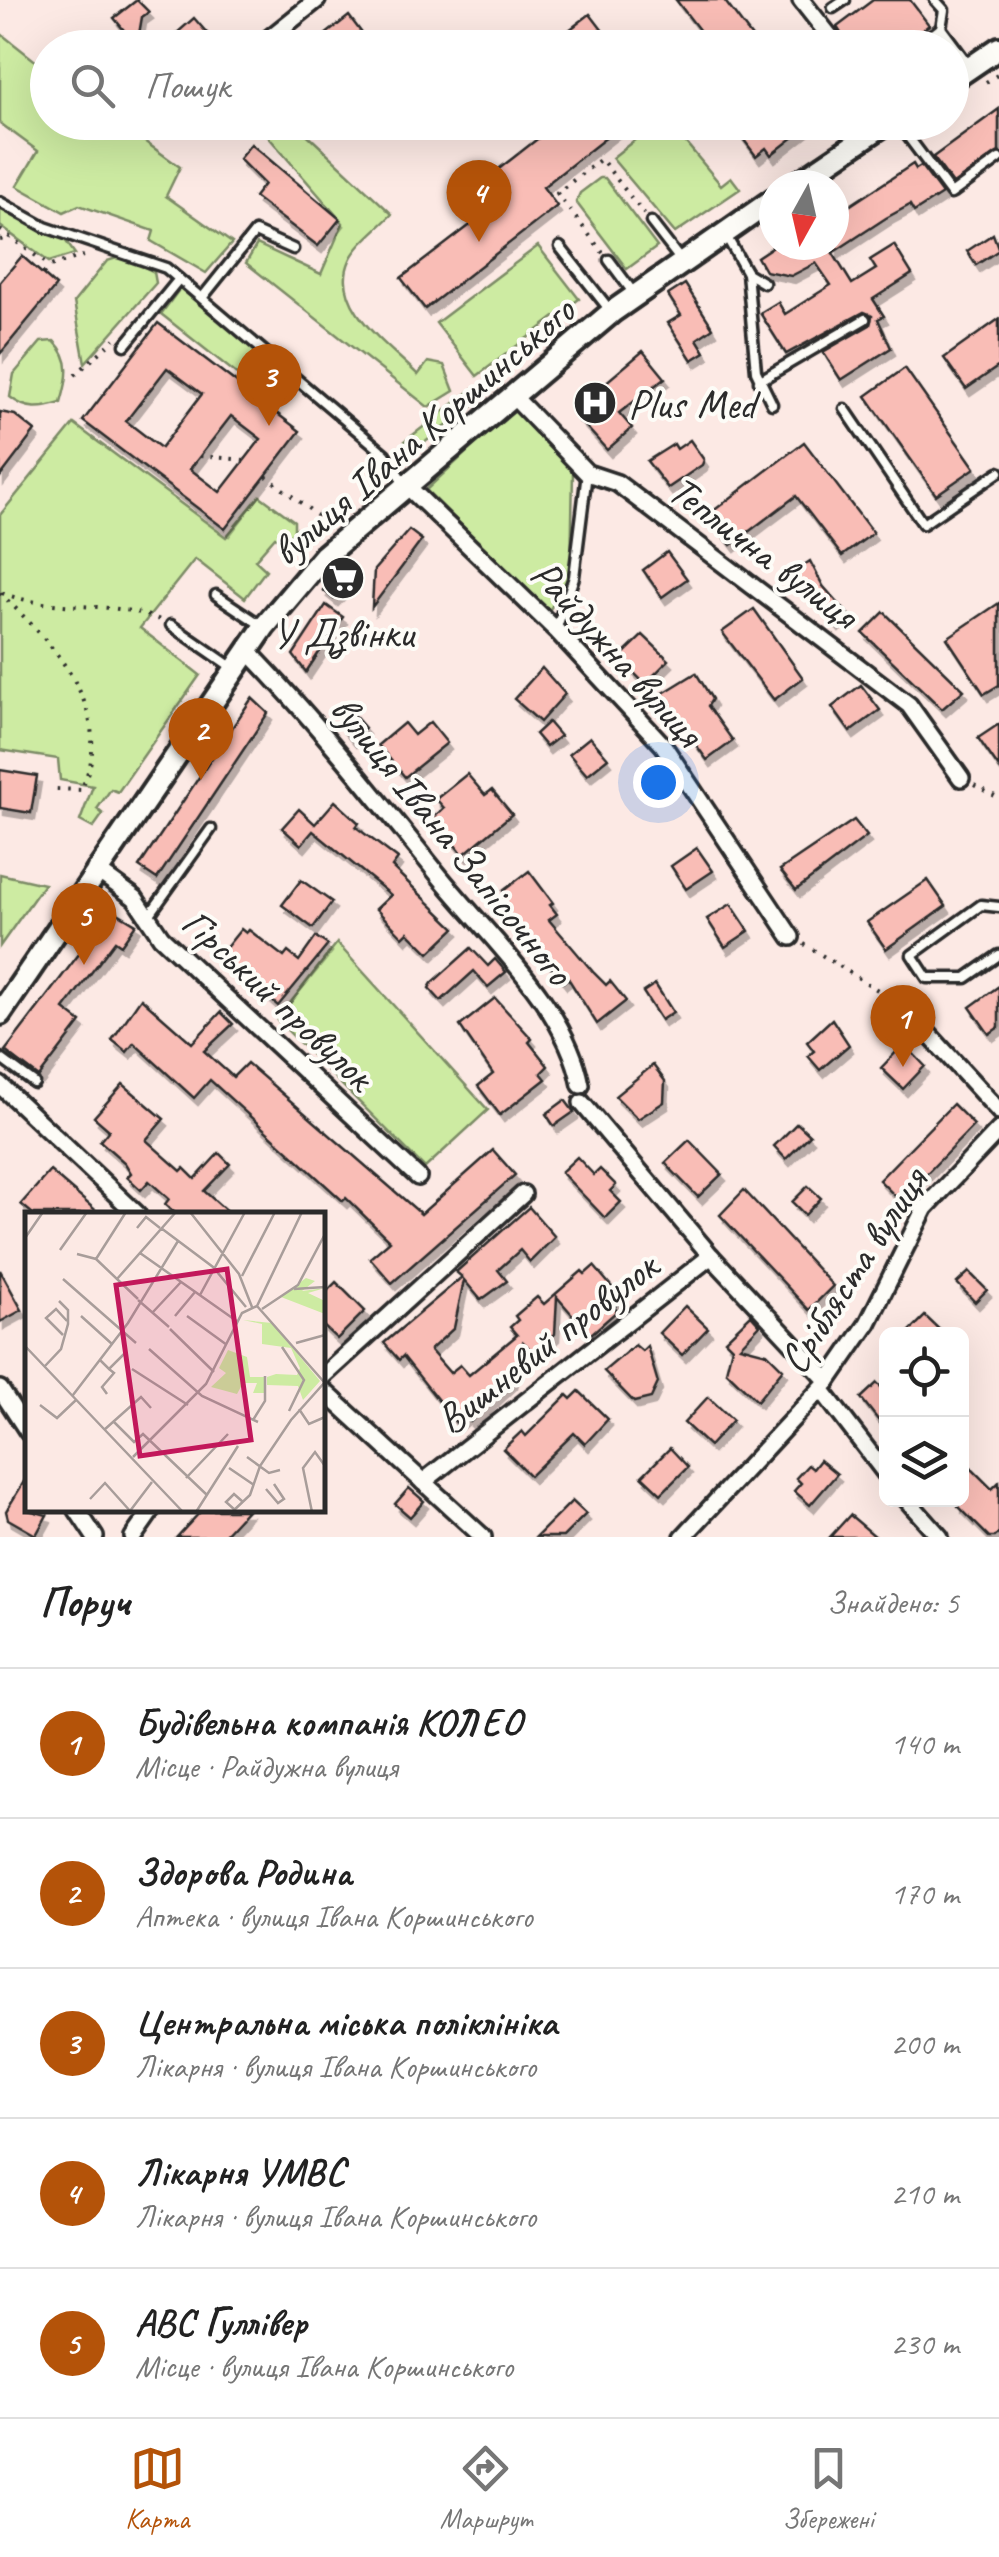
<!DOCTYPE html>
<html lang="uk">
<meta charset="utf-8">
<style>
:root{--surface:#fff;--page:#f6f6f6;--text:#222;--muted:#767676;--line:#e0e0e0;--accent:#b45309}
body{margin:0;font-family:Caveat,sans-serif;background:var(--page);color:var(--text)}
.controls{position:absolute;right:30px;bottom:30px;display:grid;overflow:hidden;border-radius:15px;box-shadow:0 10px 40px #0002}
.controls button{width:90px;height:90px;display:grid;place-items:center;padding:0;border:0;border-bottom:2px solid var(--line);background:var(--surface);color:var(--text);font:50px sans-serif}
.compass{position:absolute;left:759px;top:170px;width:90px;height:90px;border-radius:50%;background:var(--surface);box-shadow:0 10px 40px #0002;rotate:188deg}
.you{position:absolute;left:658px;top:782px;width:35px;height:35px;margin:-25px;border:8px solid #fff;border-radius:50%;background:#1a73e8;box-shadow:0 0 0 15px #1a73e833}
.badge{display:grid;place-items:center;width:65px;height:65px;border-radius:50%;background:var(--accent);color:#fff;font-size:32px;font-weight:700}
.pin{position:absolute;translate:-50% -82px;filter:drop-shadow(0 2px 5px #0008)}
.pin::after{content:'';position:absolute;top:52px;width:35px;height:30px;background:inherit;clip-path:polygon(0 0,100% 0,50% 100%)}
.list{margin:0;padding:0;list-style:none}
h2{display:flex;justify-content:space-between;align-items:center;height:130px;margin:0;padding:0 40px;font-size:42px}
h2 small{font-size:32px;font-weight:400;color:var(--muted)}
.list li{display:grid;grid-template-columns:65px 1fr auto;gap:30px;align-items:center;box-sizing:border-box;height:150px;padding:0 40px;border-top:2px solid var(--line)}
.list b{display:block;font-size:38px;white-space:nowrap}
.list p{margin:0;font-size:32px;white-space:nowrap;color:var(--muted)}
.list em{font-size:32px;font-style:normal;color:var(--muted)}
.icon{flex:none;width:55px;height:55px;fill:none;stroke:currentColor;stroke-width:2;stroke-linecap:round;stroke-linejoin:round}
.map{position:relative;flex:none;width:999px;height:1537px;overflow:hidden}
.search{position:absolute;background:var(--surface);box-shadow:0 10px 40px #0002;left:30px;right:30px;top:30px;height:110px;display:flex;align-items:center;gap:25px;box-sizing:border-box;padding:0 35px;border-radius:55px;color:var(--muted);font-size:38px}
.sheet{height:880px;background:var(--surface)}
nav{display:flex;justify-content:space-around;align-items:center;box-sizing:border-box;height:140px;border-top:2px solid var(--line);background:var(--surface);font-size:28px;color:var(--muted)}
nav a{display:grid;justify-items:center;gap:5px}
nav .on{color:var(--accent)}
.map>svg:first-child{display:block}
.green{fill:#cdeba2;stroke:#7c8b66;stroke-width:2.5}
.building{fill:#f9bdb6;stroke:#2b2b2b;stroke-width:2.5;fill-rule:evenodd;filter:url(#shadow)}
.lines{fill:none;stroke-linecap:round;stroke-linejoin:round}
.lane-casing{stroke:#2b2b2b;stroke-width:15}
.street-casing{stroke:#2b2b2b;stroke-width:22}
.secondary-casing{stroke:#2b2b2b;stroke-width:28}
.path{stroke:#2b2b2b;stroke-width:4;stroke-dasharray:2.5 8;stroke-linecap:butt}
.lane{stroke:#fdfcf7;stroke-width:8}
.street{stroke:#fdfcf7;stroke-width:15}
.secondary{stroke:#fdfcf7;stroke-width:20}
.labels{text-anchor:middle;stroke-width:8;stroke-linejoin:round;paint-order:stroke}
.poi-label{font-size:42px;fill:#2b2b2b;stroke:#fdfcf7;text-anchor:start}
.street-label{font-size:42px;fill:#2b2b2b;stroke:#fdfcf7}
.inset-road{fill:none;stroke:#a89d9a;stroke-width:2.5}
.view{fill:#c2185b;fill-opacity:0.15;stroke:#c2185b;stroke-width:5}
.inset-edge{fill:none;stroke:#2b2b2b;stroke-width:5}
</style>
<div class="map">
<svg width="999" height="1537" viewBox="0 0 999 1537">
<defs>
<filter id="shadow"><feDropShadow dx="4" dy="7" stdDeviation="0" flood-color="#0004"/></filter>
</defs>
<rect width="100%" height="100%" fill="#fce9e4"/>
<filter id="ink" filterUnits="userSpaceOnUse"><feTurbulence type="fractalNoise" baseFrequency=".01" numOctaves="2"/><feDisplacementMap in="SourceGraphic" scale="20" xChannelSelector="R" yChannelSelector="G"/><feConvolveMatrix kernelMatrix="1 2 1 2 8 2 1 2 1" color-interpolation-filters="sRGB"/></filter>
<g filter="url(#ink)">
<g class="green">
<path d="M0,33l47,37 1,52 71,1 61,44 -14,29 66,47 -26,30 -55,-32 3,-10 -75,-26 -15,7 -47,-26 21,-35 -38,-28z"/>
<path d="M273,123h22l97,91c-12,13 -35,30 -42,46 -21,46 41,87 68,115l10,-13 16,3 10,26 -26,16 -182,-144 11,-19 64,30 22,-51 -78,-90z"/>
<path d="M656,123h28l-2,15 39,47 10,-8 9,12 -65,44 -63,-75z"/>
<path d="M600,178h5l52,69 -30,22 -51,-67 4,-9z"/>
<path d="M0,209l65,31 10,14 -26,8 -49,-36z"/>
<path d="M538,246l41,53 -102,77 -41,-53z"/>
<path d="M123,256l31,16 2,11 -71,80 -11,-61 33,-41z"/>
<path d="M181,287l86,72 -19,24 -87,-69z"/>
<path d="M54,341c19,19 14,38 7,62 -20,6 -34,8 -51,-6l4,-23 27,-32z"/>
<path d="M474,388l3,15 -65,49 -7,-11z"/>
<path d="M513,409l60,63 -2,100 -22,39 -123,-121z"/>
<path d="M74,424l152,113 34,-41 34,25v11l-10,9 -9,-4 -20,23 11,10 -21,28 -50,-39 -55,69 60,47 -82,117 -7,-3 -14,20 6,5 -10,14 -13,-7 13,-35 -33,-6 -2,-21 -58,-9v-235z"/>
<path d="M0,874l44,10 -44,62z"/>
<path d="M337,943l151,167 -63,58 -148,-148z"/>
</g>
<g class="building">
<path d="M137,0l12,12 -7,5 -5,29 -23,-28z"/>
<path d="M676,0h48l36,48h-47z"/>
<path d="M873,0h37l19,25 -29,23h-50l-13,-21z"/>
<path d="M590,14l26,34h-47l-9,-11z"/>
<path d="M349,16l24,32h-39l-9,-13z"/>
<path d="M194,18l26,30h-44l-7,-8z"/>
<path d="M999,109v43l-46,32 -20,-27z"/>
<path d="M559,122h67l-83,65 14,19 -132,103 -24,-31 102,-78 -17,-21z"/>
<path d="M742,122h71l-42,33 -5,-7 -10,8 -21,-28z"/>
<path d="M251,144l89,75 -22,27 -64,-49 10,-13 -25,-25z"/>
<path d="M913,164l3,5 5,-3 21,28 -28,18 -4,-7 -24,13 -52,34v-36z"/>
<path d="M993,234l6,16 -23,15 -9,-14z"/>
<path d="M775,245h53l24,39 24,-15 -6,-9 24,-15 18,29 -39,25 11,17 -6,3 13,29 -50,32 -18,-28 47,-27 2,-9 -8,-4 -78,42 -26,-41 18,-11 7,12 46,-29 -15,-22 -25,13 -26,-5 -8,-14z"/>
<path d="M22,256l34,30 -56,68v-72z"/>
<path d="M685,284l28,44 -16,11 8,13 -13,8 -24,-37 13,-8 -13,-20z"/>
<path d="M999,319v47l-33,23 -22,-31z"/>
<path d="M158,323l142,108 -75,98 -142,-108zM167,368l35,26 -41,54 -35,-27zM231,416l30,23 -41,53 -30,-23z"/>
<path d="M643,351l22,27 -46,35 13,15 -25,22 -35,-39z"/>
<path d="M905,368l70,100 -39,27 -70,-99z"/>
<path d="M0,412l15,3 20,16 -35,46z"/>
<path d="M690,440l14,20 -2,5 -34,23 -21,-27 27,-17 3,5z"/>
<path d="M804,442l69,91 -31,23 -46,-60 -65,49 -23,-30z"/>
<path d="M409,530l13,10 -50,67 2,-37z"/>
<path d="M667,552l20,27 -25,18 -19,-27z"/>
<path d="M810,561l13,25 25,28 -13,11 -43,-52z"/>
<path d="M341,570l11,10 -18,19 -11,-9z"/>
<path d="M999,603v82l-15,9 -37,-56z"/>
<path d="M326,605l17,12 -37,55 -13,-17z"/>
<path d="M754,609l49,69 -29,22 -52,-68z"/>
<path d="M884,612l80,78 -22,19 -79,-76z"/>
<path d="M643,635l26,25 -24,24 -26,-26z"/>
<path d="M542,668l23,26 -25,28 -26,-23z"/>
<path d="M696,673l16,26 -4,7 25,35 -26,19 -47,-65z"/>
<path d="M861,685l19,25 -30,22 -18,-25z"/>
<path d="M252,698l16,15 -111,166 -18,-12z"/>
<path d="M353,714l12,14 -13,12 -12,-14z"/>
<path d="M430,722l17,21 -42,34 -27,-32 26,-22 10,12z"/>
<path d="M548,722l12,14 -14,11 -11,-13z"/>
<path d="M999,724v44l-21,-30z"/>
<path d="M590,737l18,21 -21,17 -18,-21z"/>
<path d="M0,770l37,6 -6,37 -31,-5z"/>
<path d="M467,774l18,21 7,-5 20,24 -49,41 -30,-37 11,-10 -8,-9z"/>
<path d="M335,801l24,22 -3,4 42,32 -6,8 63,61 -26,25 -21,-21 -5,5 -27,-28 15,-14 -78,-64 -12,14 -19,-17 17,-19 16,15z"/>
<path d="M854,820l13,16 -71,54 -16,-20z"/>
<path d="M697,848l16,23 -27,18 -15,-23z"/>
<path d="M529,871l24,32 -3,2 7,9 -8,6 45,53 12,12 4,-4 16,20 -29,23 -29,-46 -5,4 -58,-72 -5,-10 6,-5 -3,-4z"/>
<path d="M301,880l31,22 -19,26 -31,-23z"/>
<path d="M928,880l18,26 -60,43 -19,-27z"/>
<path d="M96,900l40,24 -15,21 -6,-4 -51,68 17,13 -42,55 -34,-26 97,-127z"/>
<path d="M731,904l18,27 -24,16 -18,-28z"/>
<path d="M241,929l5,4 3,-3 35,27 4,-5 11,9 17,-24 12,8 -50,61 -58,-51z"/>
<path d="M471,948l17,18 7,-7 11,13 -18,15 -14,-16 -33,30 -12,-13 3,-5z"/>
<path d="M655,984l18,28 -12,8 -18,-28z"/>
<path d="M999,986v41l-10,7 -19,-27z"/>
<path d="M141,998l51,45 29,-31 12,12 -29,27 29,26 14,-14 174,151 72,-64 22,25 -123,108 -22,-25 20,-17 -44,-43 -3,3 -133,-121 -16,18 -60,-55 -7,9 -15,-12z"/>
<path d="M495,998l37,41 -3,3 19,24 -7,7 5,6 -46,36 -22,-29 15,-12 -33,-48z"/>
<path d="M832,1019l17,26 -29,25 -12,-14 6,-5 -7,-9z"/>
<path d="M904,1044l21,22 -22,23 -22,-21z"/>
<path d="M653,1065l12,16 -1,21 -26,17 -23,-23z"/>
<path d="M123,1084l41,35 -18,21 35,31 3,-3 11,11 24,-26 11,11 -26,27 26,23h-54l-11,-10 4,-5 -20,-18 -8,9 -14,-13 4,-4 -6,-10 -25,-22 9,-11 -15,-13z"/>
<path d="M565,1100l9,12 -20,14 -8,-12z"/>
<path d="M953,1104l21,21 -74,76 -21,-21z"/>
<path d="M797,1123l13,12 -24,24 -12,-13z"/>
<path d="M689,1140l33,34 -24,23 -33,-34z"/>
<path d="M577,1157l17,18 6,-6 16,16 -6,6 11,11 -16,16 -44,-46z"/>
<path d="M50,1171l50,43h-67l-12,-10z"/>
<path d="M808,1186l13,12 -16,17 -13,-13z"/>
<path d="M744,1190l89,96 -24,24 -89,-95z"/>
<path d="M529,1207l26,30 -25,25 -10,-12 -22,20 9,11 -26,19 -17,-20 -10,48 -24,22 20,23 10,-8 9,10 48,-40 -7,-8 8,-7 -3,-4 22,-19 7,7 38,-33 3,3 9,-8 28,33 -8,8 3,4 -27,24 -33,-38 -2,37 -21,19 -11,-11 -10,39 -43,41 -5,-5 -8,7 -54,-68 -4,4 -15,-17 78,-66 -6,-5z"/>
<path d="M0,1270l22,40 -22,12z"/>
<path d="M969,1272l18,18 -12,12 -18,-19z"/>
<path d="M336,1282l29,29 -28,28 -15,-14v-29z"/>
<path d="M685,1306l23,22 -26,27 -23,-22z"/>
<path d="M751,1315l9,10 -20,21 27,7 16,16 -26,32 -31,-30 6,-24 -7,-7z"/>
<path d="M925,1316l19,18h-37z"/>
<path d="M635,1345l7,6 5,-5 11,37 -7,15 -17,4 -30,-31z"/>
<path d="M877,1383l9,9v38l-25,-32z"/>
<path d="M579,1391l29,28 -23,25 -11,-11 -44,43 -27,-27 19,-18 4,5 41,-41 4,4z"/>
<path d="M708,1397l25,23 -24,26 -25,-23z"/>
<path d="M670,1448l18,19 -27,27 -19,-18z"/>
<path d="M962,1459l30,30 7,-7v51l-4,4h-6l-31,-31z"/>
<path d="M820,1460l17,14 -27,31 -16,-14 7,-8 -5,-5 12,-13 5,4z"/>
<path d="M28,1475v35l19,5 -11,20 -28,-16 -2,-8z"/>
<path d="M409,1488l15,13 -14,16 -15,-13z"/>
<path d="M572,1501l14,13 -23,23h-27z"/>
<path d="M202,1510h45l-25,27h-45z"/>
<path d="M850,1515l26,22h-46z"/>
</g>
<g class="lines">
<g class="lane-casing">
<g id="lane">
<path d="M935,0l9,10 -3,18"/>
<path d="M833,8l12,-8"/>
<path d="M915,48l26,-20 29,39"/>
<path d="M897,122l54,72 48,-35"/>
<path d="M0,202l45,25 121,41 219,186 19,29"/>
<path d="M651,222l31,40"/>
<path d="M725,234l22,39 9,98 16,33"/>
<path d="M560,247l49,62"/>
<path d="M609,260l26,35"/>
<path d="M747,273l17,10"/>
<path d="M202,298l53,-66 38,17"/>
<path d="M125,345l54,-66"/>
<path d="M759,381l106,-62"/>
<path d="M845,409l78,115 76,-52"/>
<path d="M216,595l48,32"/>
<path d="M171,625l62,43"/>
<path d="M556,630l18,-53 13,-104"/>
<path d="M999,907l-18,-2 -69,50 15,23h39l33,-23"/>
<path d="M148,917l63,-88"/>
<path d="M0,1058l34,25"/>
</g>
</g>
<g class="street-casing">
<g id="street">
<path d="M801,0l38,48"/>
<path d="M257,48l60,-48"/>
<path d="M512,395l75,78 30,10 292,222 52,73"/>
<path d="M404,483l152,147 107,115 128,192"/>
<path d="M247,650c70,72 131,150 194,228 49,60 125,128 140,207"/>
<path d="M95,869l40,29 26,39 257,240"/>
<path d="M901,1004l98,107"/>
<path d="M0,1085l137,129"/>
<path d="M582,1103l129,153 117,125"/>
<path d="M322,1377l201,-183"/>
<path d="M0,1389l28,43"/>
<path d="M322,1389l161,148"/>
<path d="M821,1389l65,85"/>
<path d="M423,1482l288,-226"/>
<path d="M907,1500l33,37"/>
<path d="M77,1510l18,27"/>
<path d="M133,1537l19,-27"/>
<path d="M683,1537l145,-156 40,-58 57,-115 74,-78"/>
</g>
</g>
<g class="secondary-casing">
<g id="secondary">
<path d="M952,80l47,-32"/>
<path d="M795,185l93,-63"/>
<path d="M0,1014l264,-387 60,-71 288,-244 162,-113"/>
</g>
</g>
<g class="path">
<path d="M986,82l13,-8"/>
<path d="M952,104l9,-6"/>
<path d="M0,230l50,36 37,-11"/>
<path d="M0,240l11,-2"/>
<path d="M603,253l-46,-60 44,-34 43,55"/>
<path d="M43,274l7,-8"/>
<path d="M75,375l40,-36"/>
<path d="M200,456l45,4"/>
<path d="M266,476l52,40"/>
<path d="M0,593c43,42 96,93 92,159 0,12 -7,26 -10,38l-26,-1"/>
<path d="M2,593c56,21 111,5 160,28"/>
<path d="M974,785l25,13"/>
<path d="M804,944l85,53"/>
</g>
<use href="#lane" class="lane"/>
<use href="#street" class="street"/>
<use href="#secondary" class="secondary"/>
</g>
</g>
<defs>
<g id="hospital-disc" transform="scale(2.25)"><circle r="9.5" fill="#2b2b2b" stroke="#fdfcf7"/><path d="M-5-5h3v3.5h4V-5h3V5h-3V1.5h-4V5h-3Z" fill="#fff"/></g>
<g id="supermarket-disc" transform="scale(2.25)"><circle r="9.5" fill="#2b2b2b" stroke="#fdfcf7"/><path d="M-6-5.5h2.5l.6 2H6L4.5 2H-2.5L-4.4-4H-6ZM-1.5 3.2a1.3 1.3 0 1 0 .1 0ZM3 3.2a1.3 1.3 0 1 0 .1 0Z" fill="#fff"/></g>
</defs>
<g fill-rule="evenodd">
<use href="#hospital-disc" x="595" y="403"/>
<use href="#supermarket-disc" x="343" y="578"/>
</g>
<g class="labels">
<g class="poi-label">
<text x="628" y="418">Plus Med</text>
<text x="343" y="647" text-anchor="middle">У Дзвінки</text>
</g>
<g class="street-label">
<text transform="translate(422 430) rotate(-41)" y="15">вулиця Івана Коршинського</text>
<text transform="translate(764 551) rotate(37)" y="15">Теплична вулиця</text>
<text transform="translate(618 652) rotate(48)" y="15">Райдужна вулиця</text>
<text transform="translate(453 839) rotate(51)" y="15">вулиця Івана Запісочного</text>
<text transform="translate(279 998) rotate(43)" y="15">Гірський провулок</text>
<text transform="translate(852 1270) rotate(-57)" y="15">Срібляста вулиця</text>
<text transform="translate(546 1342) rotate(-38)" y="15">Вишневий провулок</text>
</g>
</g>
<g transform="translate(25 1212)">
<rect width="300" height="300" fill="#fce9e4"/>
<path d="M281,66l9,3 -13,10 23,-3 -17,5 17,8v13l-44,-17 -15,10zM218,108l29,3 48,58 -17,19 -5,-14 -31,-1v-8l9,-3 21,1 3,-7 3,7 -12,-27 -29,-4v-20zM203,138l19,7 3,20h14l1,16h-12l4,-10h-14l-6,11 -26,-7 15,-14 -7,-5z" fill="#cdeba2"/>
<path class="inset-road" d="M165,0l49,62 13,33M112,16l9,-11 14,11M136,16l52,39 33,40M0,26l18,-26M35,38l27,-38M115,41l98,69M52,42l19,5 42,40M71,47l30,-47M217,64l33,-64M38,67l73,64M92,67l59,-67M269,77l31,-2M175,83l45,-83M113,88l31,27M232,94l45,-94M232,94l67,76M237,97l36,-24 27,-51M128,100l28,-30M56,104l31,28M150,104l20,-24M162,104l40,29M145,117l44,43M38,123l-17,-17 10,-9 11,12M271,131l29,-8M0,134l158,166M257,135l22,33 -15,31M124,137l53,47 56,26M75,148l9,9 15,-15M20,154l16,-17 7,-25v-14l-9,-9M107,157l56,36M82,182l-5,-7 12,-14 -5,-4M48,183l55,-72 50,-82M15,193l17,13 19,-18M274,197l10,15 16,-7M228,208l12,-19v-25M89,210l20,20 9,-8 64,61M79,218l37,-33 10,11M108,245l73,-73 36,-71 15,-7M222,245l22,16 11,-3M204,256l25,17M161,266l42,-44M241,277l12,14 6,-4 -10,-15M65,287l15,-16 26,29M210,298l-9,-8 8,-8 9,8M105,299l22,-29M171,300l42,-66M207,300l18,-17 10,-29 31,-46 34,-38M287,300l-9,-44 12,-16 10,14"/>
<path class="view" d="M202,57l24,171 -111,16 -24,-171z"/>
<rect width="300" height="300" class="inset-edge"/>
</g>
</svg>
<div class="controls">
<button><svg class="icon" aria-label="locate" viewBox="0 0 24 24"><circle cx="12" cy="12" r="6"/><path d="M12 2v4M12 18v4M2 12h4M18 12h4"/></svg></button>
<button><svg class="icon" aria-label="layers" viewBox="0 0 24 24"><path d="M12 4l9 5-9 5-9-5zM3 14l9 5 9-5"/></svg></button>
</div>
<svg class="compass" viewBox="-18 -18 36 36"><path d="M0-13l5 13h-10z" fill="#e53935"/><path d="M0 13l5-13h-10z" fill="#767676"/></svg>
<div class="you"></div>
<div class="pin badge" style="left:903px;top:1067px">1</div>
<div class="pin badge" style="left:201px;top:780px">2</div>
<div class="pin badge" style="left:269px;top:426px">3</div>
<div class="pin badge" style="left:479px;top:242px">4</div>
<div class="pin badge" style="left:84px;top:965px">5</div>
<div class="search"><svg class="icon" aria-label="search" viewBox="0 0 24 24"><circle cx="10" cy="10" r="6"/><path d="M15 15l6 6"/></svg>Пошук</div>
</div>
<section class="sheet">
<h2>Поруч<small>Знайдено: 5</small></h2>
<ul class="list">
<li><span class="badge">1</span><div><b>Будівельна компанія КОЛЕО</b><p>Місце · Райдужна вулиця</p></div><em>140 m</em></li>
<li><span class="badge">2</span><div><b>Здорова Родина</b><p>Аптека · вулиця Івана Коршинського</p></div><em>170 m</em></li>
<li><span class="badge">3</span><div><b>Центральна міська поліклініка</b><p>Лікарня · вулиця Івана Коршинського</p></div><em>200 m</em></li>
<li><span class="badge">4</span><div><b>Лікарня УМВС</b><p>Лікарня · вулиця Івана Коршинського</p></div><em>210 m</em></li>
<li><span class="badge">5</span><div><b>АВС Гуллівер</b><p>Місце · вулиця Івана Коршинського</p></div><em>230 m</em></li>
</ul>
</section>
<nav>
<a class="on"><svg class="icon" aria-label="map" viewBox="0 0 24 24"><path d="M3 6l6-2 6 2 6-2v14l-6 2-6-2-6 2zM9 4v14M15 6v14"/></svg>Карта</a>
<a><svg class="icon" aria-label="directions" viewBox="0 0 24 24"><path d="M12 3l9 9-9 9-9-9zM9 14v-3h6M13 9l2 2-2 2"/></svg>Маршрут</a>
<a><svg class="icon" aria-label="saved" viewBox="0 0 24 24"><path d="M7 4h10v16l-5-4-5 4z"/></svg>Збережені</a>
</nav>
